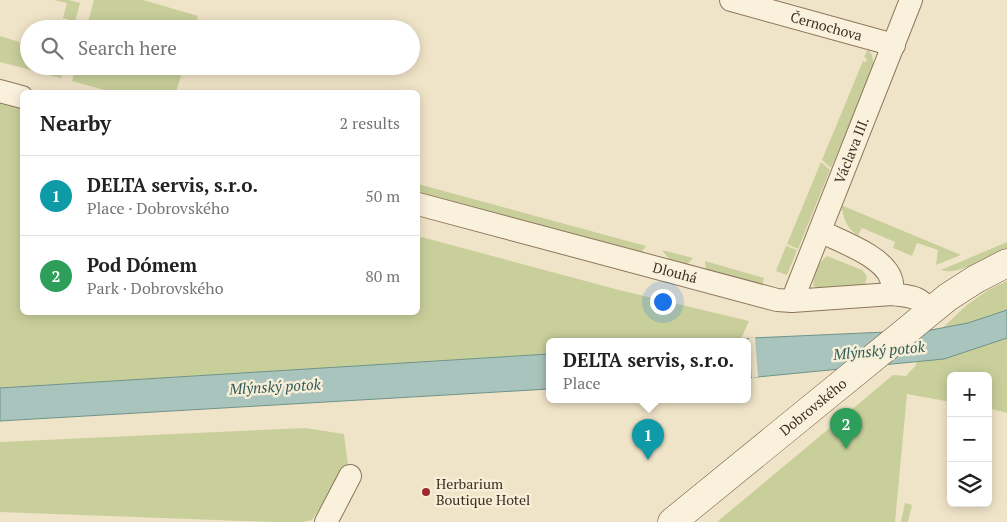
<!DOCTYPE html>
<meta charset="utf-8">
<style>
:root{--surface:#fff;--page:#f6f6f6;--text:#222;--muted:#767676;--line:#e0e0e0;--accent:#9e2a2b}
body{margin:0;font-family:"PT Serif",serif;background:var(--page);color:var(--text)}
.controls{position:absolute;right:15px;bottom:15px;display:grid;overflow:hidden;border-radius:8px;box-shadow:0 2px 12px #0003}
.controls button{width:45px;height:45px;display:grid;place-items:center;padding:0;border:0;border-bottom:1px solid var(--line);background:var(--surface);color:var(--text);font:25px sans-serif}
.you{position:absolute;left:662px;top:301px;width:18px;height:18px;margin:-12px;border:4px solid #fff;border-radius:50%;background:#1a73e8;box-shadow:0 0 0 8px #1a73e833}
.badge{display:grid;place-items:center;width:32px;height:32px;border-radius:50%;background:var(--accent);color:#fff;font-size:16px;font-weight:700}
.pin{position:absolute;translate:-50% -41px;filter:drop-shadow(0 1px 2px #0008)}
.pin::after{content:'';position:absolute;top:26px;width:18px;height:15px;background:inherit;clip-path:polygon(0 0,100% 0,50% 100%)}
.popup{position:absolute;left:546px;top:338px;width:205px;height:65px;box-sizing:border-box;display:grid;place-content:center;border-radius:8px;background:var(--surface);filter:drop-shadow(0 1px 4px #0005);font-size:16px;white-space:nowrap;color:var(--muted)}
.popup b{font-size:19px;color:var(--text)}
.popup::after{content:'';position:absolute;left:50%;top:100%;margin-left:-10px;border:10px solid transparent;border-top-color:var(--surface)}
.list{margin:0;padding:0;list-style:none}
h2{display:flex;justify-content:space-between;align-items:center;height:65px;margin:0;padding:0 20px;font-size:21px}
h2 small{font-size:16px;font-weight:400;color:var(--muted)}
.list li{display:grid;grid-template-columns:32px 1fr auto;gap:15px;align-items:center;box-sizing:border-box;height:80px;padding:0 20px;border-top:1px solid var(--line)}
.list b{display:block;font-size:19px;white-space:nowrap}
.list p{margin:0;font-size:16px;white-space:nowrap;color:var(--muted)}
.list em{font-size:16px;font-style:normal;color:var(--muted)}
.icon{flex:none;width:28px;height:28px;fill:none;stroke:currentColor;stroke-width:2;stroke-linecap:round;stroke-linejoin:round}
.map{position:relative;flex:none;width:1007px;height:522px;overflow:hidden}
.search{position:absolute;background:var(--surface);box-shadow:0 2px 12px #0003;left:20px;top:20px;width:400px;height:55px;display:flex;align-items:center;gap:12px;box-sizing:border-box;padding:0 18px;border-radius:28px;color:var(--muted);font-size:19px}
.panel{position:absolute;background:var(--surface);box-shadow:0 2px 12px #0003;left:20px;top:90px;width:400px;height:225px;border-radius:8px}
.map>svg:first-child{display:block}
.green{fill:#c9cf9b}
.water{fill:#a9c4bc;stroke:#6f938a}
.pier{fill:#f0e4c8}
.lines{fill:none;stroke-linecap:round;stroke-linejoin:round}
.minor-casing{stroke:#8d765c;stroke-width:24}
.secondary-casing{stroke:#6f573f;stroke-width:29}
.minor{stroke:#faf1dc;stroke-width:22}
.secondary{stroke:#faf1dc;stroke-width:28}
.poi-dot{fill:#9e2a2b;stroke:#f7eed8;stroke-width:2}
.labels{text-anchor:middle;stroke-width:5;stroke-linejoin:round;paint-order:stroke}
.street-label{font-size:14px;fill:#3d2e20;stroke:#f7eed8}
.poi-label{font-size:14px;fill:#3d2e20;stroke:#f7eed8;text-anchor:start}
.water-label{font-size:15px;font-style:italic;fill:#2f5d5a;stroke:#f7eed8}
</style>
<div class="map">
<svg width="1007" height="522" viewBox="0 0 1007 522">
<rect width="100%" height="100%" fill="#f0e4c8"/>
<g class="green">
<path d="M54,0h15l11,3 -5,19 -12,-4 4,-15z"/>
<path d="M94,0h49l55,16 -4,13h-108z"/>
<path d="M0,36l29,9v21h35l-3,12 -61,-16z"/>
<path d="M868,49l4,6 2,11 -43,102 -9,-8 41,-99 3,1 1,-3 -3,-2z"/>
<path d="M76,66h108l-8,26h-64l-40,-11z"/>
<path d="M0,101l22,6v205h396v-76l201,54 130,31 -9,20h-191v13l-549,34z"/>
<path d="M821,162l9,8 -32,79 -11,-5z"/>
<path d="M418,184l228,62 -5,7 -223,-61z"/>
<path d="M841,205l120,50 -25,10 2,-15 -21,-7 -5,13 -19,-8 2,-6 -33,-14 -4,7c-11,-5 -15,-18 -17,-30z"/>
<path d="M1007,242v7c-14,6 -52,28 -66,21z"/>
<path d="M786,246l11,4 -10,25 -11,-4z"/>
<path d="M662,250l31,8 -6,7 -17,-5z"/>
<path d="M827,256l35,14 5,6 -2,8 -4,2 -45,2 -3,-3c1,-10 6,-24 14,-29z"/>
<path d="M705,261l59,17 -2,8 -56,-16z"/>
<path d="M1007,281v132l-19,-5v-32h-37v26l-44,-8 -12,128h-178l176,-147 13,1 10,-11 2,-14 49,-46 21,-15z"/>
<path d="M305,428l39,6 4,31 -36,55 -9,2h-30l-273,-10v-70z"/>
<path d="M905,503l7,2 -4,17h-7z"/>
</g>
<g class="water">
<path d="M1007,310v28l-63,21 -197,19v-37h-12l17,-3 179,-8 37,-7z"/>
<path d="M549,354v35l-549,32v-33z"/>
</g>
<path class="pier" d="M755,337l3,40 -6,1 -3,-40z"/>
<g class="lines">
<g class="minor-casing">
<g id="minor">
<path id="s1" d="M731,0l163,45"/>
<path d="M0,91l22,6"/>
<path id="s2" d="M418,204l359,96 15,1 100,-7c20,3 25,1 39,17"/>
<path d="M820,231c19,10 64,25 71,48 2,4 1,10 1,15"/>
<path id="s3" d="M792,301l119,-301"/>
<path d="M326,522l24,-46"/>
</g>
</g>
<g class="secondary-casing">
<g id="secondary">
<path id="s4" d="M672,522l276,-225 28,-18 31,-16"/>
</g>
</g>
<use href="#minor" class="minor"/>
<use href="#secondary" class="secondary"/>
</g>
<circle class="poi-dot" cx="426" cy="492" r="5"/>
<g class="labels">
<g class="street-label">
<text dy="5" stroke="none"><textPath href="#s1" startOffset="99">Černochova</textPath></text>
<text dy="5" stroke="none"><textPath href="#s3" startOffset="162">Václava III.</textPath></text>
<text dy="5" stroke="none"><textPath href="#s2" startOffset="266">Dlouhá</textPath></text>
<text dy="5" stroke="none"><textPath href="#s4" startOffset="182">Dobrovského</textPath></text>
</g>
<g class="poi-label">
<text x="436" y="489">Herbarium<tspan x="436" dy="16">Boutique Hotel</tspan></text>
</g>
<g class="water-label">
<text transform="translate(879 351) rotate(-5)" y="5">Mlýnský potok</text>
<text transform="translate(275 387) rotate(-3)" y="5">Mlýnský potok</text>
</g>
</g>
</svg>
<div class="controls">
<button>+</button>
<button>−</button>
<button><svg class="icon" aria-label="layers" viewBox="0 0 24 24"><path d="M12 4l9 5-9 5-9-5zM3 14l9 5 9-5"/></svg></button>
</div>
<div class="you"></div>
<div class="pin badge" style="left:648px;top:460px;background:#0f9aa8">1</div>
<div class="popup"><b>DELTA servis, s.r.o.</b>Place</div>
<div class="pin badge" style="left:846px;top:449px;background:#2e9e5b">2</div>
<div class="search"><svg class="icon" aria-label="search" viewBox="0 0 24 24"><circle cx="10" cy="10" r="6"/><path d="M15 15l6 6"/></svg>Search here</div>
<section class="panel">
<h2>Nearby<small>2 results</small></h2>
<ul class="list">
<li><span class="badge" style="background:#0f9aa8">1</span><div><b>DELTA servis, s.r.o.</b><p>Place · Dobrovského</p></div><em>50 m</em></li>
<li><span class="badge" style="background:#2e9e5b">2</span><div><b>Pod Dómem</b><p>Park · Dobrovského</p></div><em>80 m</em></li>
</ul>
</section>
</div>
